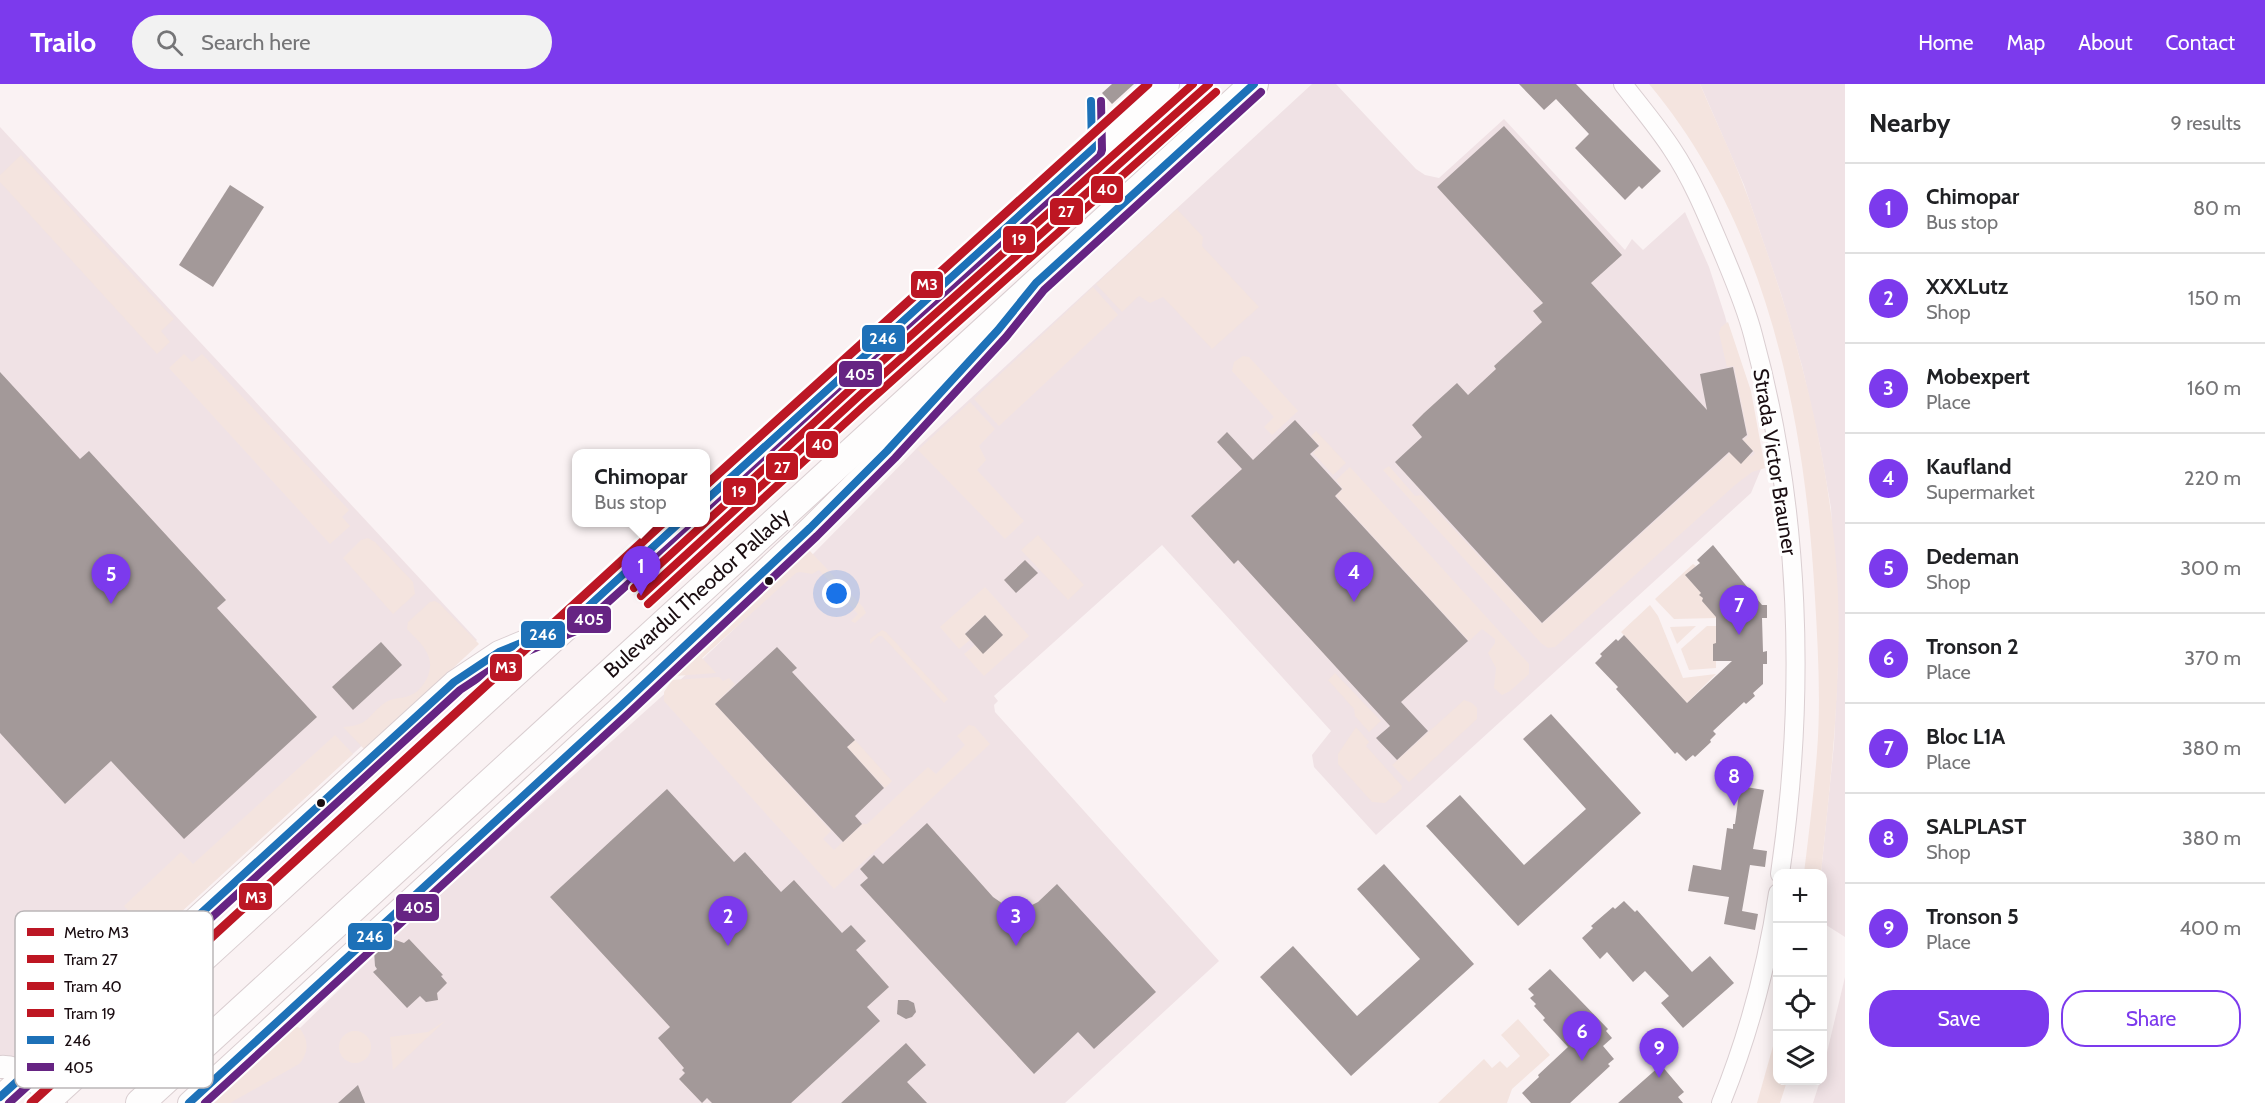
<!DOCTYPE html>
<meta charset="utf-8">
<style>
:root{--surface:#fff;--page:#f2f2f2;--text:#202124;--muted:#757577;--line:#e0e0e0;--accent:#7c3aed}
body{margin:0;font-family:Cabin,sans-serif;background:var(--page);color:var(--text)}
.controls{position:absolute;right:18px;bottom:18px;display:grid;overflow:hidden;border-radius:12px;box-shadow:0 3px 15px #0003}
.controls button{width:54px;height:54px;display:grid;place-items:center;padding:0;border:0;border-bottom:2px solid var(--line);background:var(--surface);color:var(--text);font:30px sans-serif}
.you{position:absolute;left:837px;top:510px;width:21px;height:21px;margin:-15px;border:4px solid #fff;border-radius:50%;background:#1a73e8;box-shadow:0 0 0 9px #1a73e833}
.badge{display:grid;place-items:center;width:39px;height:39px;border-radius:50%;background:var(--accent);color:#fff;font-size:20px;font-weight:700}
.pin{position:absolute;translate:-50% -50px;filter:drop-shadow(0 2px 3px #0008)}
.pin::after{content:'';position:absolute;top:32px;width:21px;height:18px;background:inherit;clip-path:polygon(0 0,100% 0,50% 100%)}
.popup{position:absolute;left:572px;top:365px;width:138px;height:78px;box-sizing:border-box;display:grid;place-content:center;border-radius:12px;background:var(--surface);filter:drop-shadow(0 2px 4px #0005);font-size:20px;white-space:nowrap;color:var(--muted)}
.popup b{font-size:22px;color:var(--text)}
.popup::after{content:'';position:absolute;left:50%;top:100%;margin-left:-12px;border:12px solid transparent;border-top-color:var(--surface)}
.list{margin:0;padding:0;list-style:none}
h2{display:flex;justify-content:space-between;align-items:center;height:78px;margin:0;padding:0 24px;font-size:26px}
h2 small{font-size:20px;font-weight:400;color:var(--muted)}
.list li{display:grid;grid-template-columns:39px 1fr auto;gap:18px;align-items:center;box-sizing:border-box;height:90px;padding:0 24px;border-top:2px solid var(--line)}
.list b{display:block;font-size:22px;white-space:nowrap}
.list p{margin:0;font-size:20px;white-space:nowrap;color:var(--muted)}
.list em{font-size:20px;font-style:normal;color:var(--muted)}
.actions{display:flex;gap:12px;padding:18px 24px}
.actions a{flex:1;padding:14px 0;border:2px solid var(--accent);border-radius:24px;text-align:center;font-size:21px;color:var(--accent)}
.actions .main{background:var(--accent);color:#fff}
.icon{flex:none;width:33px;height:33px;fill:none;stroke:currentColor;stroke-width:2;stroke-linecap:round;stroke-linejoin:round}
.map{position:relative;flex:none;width:1845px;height:1019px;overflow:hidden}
header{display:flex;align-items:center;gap:36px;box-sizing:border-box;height:84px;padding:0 30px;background:var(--accent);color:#fff}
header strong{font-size:28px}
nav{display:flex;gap:33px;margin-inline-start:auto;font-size:21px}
.search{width:420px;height:54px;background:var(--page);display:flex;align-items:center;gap:15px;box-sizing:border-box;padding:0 21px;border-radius:33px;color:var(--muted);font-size:22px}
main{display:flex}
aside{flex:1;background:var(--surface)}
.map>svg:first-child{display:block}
.built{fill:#f0e2e5}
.green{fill:#f4e4df}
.building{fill:#a39999}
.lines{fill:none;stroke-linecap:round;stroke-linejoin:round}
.minor-casing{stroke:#daced1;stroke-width:20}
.tertiary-casing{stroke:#daced1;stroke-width:24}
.primary-casing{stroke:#daced1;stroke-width:30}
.minor{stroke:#fefdfd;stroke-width:18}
.tertiary{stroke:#fefdfd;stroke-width:22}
.primary{stroke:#fefdfd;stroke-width:28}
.primary-bridge-casing{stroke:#daced1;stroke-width:30;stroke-linecap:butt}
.primary-bridge{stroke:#fefdfd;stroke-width:28}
.bus-1-casing{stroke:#fff;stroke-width:12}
.bus-2-casing{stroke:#fff;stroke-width:12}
.bus-1{stroke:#1d71b8;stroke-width:8}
.bus-2{stroke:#662483;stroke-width:8}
.tram-1-casing{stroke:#fff;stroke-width:12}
.tram-2-casing{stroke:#fff;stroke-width:12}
.tram-3-casing{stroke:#fff;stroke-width:12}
.tram-1{stroke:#be1622;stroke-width:8}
.tram-2{stroke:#be1622;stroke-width:8}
.tram-3{stroke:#be1622;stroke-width:8}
.metro-1-casing{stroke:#fff;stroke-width:14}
.metro-1{stroke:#bc1725;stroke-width:9}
.bus-dot{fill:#1a0d11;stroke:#fff;stroke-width:2}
.labels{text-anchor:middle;stroke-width:6;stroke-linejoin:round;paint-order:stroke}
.street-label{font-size:21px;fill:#1a0d11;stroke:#fff}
.key{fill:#fff;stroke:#bab6b8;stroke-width:1.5}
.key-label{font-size:16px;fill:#1a0d11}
.line-badge{stroke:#fff;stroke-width:2}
.badge-label{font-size:16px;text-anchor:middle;font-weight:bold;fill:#fff}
</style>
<header>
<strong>Trailo</strong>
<div class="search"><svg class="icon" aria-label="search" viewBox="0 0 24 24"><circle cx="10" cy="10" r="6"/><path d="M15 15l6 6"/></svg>Search here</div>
<nav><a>Home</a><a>Map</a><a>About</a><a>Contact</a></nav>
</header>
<main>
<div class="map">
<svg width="1845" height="1019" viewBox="0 0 1845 1019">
<rect width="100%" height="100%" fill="#faf2f3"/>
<g class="built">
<path d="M1312,0h24l80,85 9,6 14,3 65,-59 121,131 7,-11 11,11 42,-38 24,55 16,49 13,49 23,104 -10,24 -375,342 -62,-68 -2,-12 19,-24 -169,-186 -168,151 4,5 -4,4 1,7 224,249 -154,142h-856l88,-76 3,1 94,-92 295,-264 125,-119 106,-108z"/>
<path d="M1700,0h145v853l-22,-14 -1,-49 -1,-1 13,-129 4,-85 -7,-151 -11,-62 -18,-80 -21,-72 -37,-109z"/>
<path d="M0,43l477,513 -477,438z"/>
<path d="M1845,893v126h-32l7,-22 2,-1 1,-11z"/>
</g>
<g class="green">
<path d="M1649,0h51c14,33 30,66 43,100 9,22 16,46 24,68 36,104 63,213 70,323 6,100 -6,200 -16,298h-17c5,-40 10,-81 13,-121 4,-51 1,-103 -2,-154 -10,-180 -47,-372 -166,-514z"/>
<path d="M21,71l153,164 -13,12 9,11 -13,12 -157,-172v-7z"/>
<path d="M1177,125l26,28 -1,9 57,61 -47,42 -49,-52 -13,6 -11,-7 -17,16 -26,-28z"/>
<path d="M1093,203l25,28 -119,111 -25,-27z"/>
<path d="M1728,238l23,69 14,77 -13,4 -17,13 -180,162 -7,1 -7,-5 -158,-173 6,-4 26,30 7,-1 120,129 188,-171 11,10 -3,-18 13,12 4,-4 -12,-13 5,-4 -14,-70 -7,1 -8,-34 2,-6z"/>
<path d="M184,270l8,8 10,-8 147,156 -7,7 8,9 -20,18 -161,-176z"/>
<path d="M1243,272l6,1 49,54 -26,24 -8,-8 10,-10 -42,-46 2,-9z"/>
<path d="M970,318l25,27 -16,17 7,14 -9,10 47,51 -19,18 -87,-89z"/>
<path d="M1316,347l30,32 -13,12 -20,-22 7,-7 -9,-10z"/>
<path d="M1350,383l179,197v10l-19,17 -8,4 -8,-7 2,-20 -8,-15 7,-10v-4l-13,-10 -13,12 -133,-145 7,-7 -7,-9z"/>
<path d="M1038,451l46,50 -16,15 -47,-50z"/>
<path d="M368,454l7,4 38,40 2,12 -22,20 -50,-56 18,-18z"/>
<path d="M808,465l55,58 3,6 -11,10 -4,-2 7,-7 -39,-44 -7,4 -12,-2 -4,1 -94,85 14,15 -41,3 5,-7z"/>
<path d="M1693,480l3,2 -10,10 32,35 -2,7 -42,1 -19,-20z"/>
<path d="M985,503l44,49 -45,40 -20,-22 11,-9 8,8 20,-18 -18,-20 -20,18 5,7 -11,9 -19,-22z"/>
<path d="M435,517l5,3 39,40 -114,106 -22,-23c28,-2 23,-11 43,-25 8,-5 19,-3 27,-8 6,-3 12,-11 15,-18 8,-21 -8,-33 -21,-47l1,-7 22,-20z"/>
<path d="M1650,521l8,11 25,62 33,-4 -29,29 -66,-71z"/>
<path d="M1696,542l-19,18 -7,-17z"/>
<path d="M1707,542h9v42l-27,2 -8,-21z"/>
<path d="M882,546l4,2 62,67 -4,4 -62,-67h-3l-9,8v-5z"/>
<path d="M1335,589l46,48 -12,11 -14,-16 -1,-7 -26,-29z"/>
<path d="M719,593l4,4 6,-3 6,6 -20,20 116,127 -8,8 11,11 29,-26h4l61,-57 8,7 29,-29 -8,-9 12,-11 5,1 16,18 -156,145 -170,-188v-9l8,-12z"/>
<path d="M1464,616l8,3 5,5v11l-68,63 -17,-17z"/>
<path d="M1356,643l13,15 -3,4 36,40 -1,4 -16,13 -13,-1 -34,-38v-10z"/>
<path d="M335,651l18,19 -199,183 -30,-31 57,-54 12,12z"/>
<path d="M855,656l37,41 -7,7 -38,-41z"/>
<path d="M1518,935l32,36 -38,34 -5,14h-69l46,-44 8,9 8,-7 7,7 13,-12 -19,-21z"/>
<path d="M445,937l-52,49 -3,-33 38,-5z"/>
<path d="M290,941l9,3c10,11 10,25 0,36l-69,39h-21l78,-77z"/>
<circle cx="355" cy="963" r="16"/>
<path d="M1777,948l1,48 9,1 -7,22h-23z"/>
</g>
<g class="building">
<path d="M1112,0h22l-22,20 -10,-11z"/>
<path d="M1519,0h57l85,87 -19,18 -3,-3 -14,14 -50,-52 14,-14 -33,-35 -12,11z"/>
<path d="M1504,42l118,129 -31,28 116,127 -7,-36 33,-7 14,68 -5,4 11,12 -12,13 -12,-12 -187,171 -147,-161 27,-25 -10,-12 12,-12 33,-30 11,12 28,-26 -2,-3 48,-44 -9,-11 10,-8 -106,-116z"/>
<path d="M230,101l34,22 -51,80 -34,-22z"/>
<path d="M0,288l80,87 9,-8 90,98 47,51 -9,8 100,109 -133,122 -73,-78 -46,43 -65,-71z"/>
<path d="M1295,336l24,26 -9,8 32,35 -7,7 133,145 -67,61 27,29 -31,29 -21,-22 14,-12 -152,-166 -4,4 -43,-48 51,-47 -25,-27 10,-10 26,28z"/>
<path d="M1713,461l49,60h5v13h-5l1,34 4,-1v13h-4v20l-10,9 2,3 -9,8 -2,-2 -31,29 3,3 -6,6 1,2 -16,15 -2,-2 -7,6 -9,-9 -2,2 -8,-9 -51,-56 2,-2 -23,-24 7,-7 -2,-2 16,-15 2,2 6,-6 63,68 45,-42h-19v-17l3,-1v-26l-14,-16 1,-3 -4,-3 2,-2 -16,-18 15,-12 -3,-3z"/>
<path d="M1025,476l13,13 -22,20 -12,-13z"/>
<path d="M985,531l18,20 -20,19 -18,-20z"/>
<path d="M381,558l21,23 -49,45 -21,-23z"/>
<path d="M777,563l20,21 -5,4 63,68 -8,7 37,41 -29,28 7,8 -19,18 -128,-138z"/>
<path d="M1551,630l90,99 -123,113 -92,-100 34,-31 64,70 62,-56 -63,-70z"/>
<path d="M1740,702l24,4 -11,59 14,2 -2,16 -15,-2 -8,46 16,3 -3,16 -31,-6 5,-27 -41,-6 5,-26 28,5 6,-42 6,1v-5h2z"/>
<path d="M667,705l67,73 11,-10 36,40 13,-12 48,53 9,-8 15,16 -10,9 33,37 -22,20 13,14 -89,82h-79l-5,-5 -5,5 -23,-24 6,-6 -3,-3 2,-2 -26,-30 12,-11 -120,-130z"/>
<path d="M927,739l66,74 13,9 8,2 16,-2 8,-4 19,-18 99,108 -62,57 -16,-17 -44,42 -174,-189 8,-7 -8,-9 14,-14 9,9z"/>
<path d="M1384,780l90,100 -123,112 -91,-99 33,-31 64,70 63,-57 -63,-70z"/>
<path d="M1624,817l11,11 2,-2 55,62 18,-16 24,27 -51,45 -22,-25 8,-7 -24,-25 -12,11 -26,-30 -7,7 -18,-21 11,-10 -2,-2 22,-19 2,2z"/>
<path d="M393,855l11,4 5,-4 34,36 -2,1 6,7 -10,10 1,7 -12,2 -6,-6 -13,12 -34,-36 4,-3 -2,-3 -1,-15 10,-9z"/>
<path d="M1550,885l58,60 -2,2 6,7 -9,8 11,13 -6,5 2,2 -40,37h-39l-9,-10 17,-16 -1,-2 30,-28 -25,-27 2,-2 -11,-12 2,-2 -6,-6 4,-3 -6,-6z"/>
<path d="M898,916h10l6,3 2,9 -4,5 -6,2 -9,-5z"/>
<path d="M906,959l20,22 -19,17 20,21h-86z"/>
<path d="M1661,981l23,27 -6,5 5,6h-65z"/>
<path d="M358,1001l7,18h-27z"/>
</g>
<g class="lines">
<g class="minor-casing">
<g id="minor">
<path d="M1623,0c16,21 34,42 49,65 20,30 34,64 48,97 12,29 25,58 33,89 48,174 53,361 27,539"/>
<path d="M1721,1019c28,-69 46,-136 57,-210"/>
</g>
</g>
<g class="tertiary-casing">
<g id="tertiary">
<path d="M0,983c24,-2 41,20 56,36"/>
<path d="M0,1013l454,-415 45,-30 58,-24"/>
<path d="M189,1019l432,-397 189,-178 77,-77 90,-98"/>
</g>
</g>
<g class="primary-casing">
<g id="primary">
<path d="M706,416l459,-416"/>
<path d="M499,603l182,-165"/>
<path d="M140,1019l1114,-1019"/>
</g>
</g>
<use href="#minor" class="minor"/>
<use href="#tertiary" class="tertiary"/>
<use href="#primary" class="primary"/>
<g class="primary-bridge-casing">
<path id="primary-bridge" d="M44,1019l455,-416"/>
</g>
<use href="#primary-bridge" class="primary-bridge"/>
<g class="bus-1-casing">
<g id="bus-1">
<path d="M706,416l386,-351 -1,-48"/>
<path d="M0,1013l454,-415 45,-30 71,-29 110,-101"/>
<path d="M189,1019l432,-397 189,-178 77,-77 111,-121 38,-47 218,-199"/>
</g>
</g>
<g class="bus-2-casing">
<g id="bus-2">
<path d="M713,424l387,-352 2,-6 -1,-49"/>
<path d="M9,1019l451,-413 44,-29 72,-30 112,-101"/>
<path d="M205,1019l423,-389 189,-178 78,-78 111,-121 38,-47 217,-198"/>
</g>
</g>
<use href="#bus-1" class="bus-1"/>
<use href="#bus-2" class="bus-2"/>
<g class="tram-1-casing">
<path id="tram-1" d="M641,512l218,-200 350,-312"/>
</g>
<g class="tram-2-casing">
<path id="tram-2" d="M648,520l218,-200 350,-312"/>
</g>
<g class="tram-3-casing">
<path id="tram-3" d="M634,504l218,-200 341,-304"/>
</g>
<use href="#tram-1" class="tram-1"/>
<use href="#tram-2" class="tram-2"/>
<use href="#tram-3" class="tram-3"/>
<g class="metro-1-casing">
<g id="metro-1">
<path d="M706,401l442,-401"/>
<path d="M31,1019l633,-581"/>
</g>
</g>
<use href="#metro-1" class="metro-1"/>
</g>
<g class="bus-dot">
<circle cx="769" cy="497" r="5"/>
<circle cx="321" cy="719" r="5"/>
</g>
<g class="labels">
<g class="street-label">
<text transform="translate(1775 378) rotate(81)" y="7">Strada Victor Brauner</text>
<text transform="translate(697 509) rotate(-42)" y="7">Bulevardul Theodor Pallady</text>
</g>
</g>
<rect x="15" y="827" width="198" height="177" rx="9" class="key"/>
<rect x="27" y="844" width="27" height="8" fill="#bc1725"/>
<rect x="27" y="871" width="27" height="8" fill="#be1622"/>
<rect x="27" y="898" width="27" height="8" fill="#be1622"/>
<rect x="27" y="925" width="27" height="8" fill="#be1622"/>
<rect x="27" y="952" width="27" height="8" fill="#1d71b8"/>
<rect x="27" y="979" width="27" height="8" fill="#662483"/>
<g class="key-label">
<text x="64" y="854">Metro M3</text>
<text x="64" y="881">Tram 27</text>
<text x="64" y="908">Tram 40</text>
<text x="64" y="935">Tram 19</text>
<text x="64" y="962">246</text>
<text x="64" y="989">405</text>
</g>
<g class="line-badge">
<rect x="1090" y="91" width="34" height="29" rx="6" fill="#be1622"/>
<rect x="1049" y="113" width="35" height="29" rx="6" fill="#be1622"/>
<rect x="1002" y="141" width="34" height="29" rx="6" fill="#be1622"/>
<rect x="910" y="186" width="34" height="29" rx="6" fill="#bc1725"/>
<rect x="861" y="240" width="45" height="29" rx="6" fill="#1d71b8"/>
<rect x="838" y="276" width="45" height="28" rx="6" fill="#662483"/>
<rect x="805" y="346" width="34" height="29" rx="6" fill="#be1622"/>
<rect x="765" y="368" width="34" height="29" rx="6" fill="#be1622"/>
<rect x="722" y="393" width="35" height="29" rx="6" fill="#be1622"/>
<rect x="566" y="521" width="46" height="29" rx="6" fill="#662483"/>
<rect x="520" y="536" width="46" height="29" rx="6" fill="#1d71b8"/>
<rect x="489" y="569" width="34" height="29" rx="6" fill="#bc1725"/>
<rect x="238" y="798" width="35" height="29" rx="6" fill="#bc1725"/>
<rect x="395" y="809" width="45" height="29" rx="6" fill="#662483"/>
<rect x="347" y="838" width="46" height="29" rx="6" fill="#1d71b8"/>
</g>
<g class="badge-label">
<text x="1107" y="111">40</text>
<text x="1066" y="133">27</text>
<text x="1019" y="161">19</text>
<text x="927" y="206">M3</text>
<text x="883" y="260">246</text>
<text x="860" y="296">405</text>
<text x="822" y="366">40</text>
<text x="782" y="389">27</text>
<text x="739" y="413">19</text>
<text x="589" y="541">405</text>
<text x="543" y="556">246</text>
<text x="506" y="589">M3</text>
<text x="256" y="819">M3</text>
<text x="418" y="829">405</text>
<text x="370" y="858">246</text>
</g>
</svg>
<div class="controls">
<button>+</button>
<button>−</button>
<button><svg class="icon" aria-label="locate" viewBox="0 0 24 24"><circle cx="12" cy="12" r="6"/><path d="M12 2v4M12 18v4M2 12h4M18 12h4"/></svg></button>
<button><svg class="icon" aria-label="layers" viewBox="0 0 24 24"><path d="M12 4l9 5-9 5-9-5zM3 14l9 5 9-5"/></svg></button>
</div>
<div class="you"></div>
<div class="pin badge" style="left:641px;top:512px">1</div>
<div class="popup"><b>Chimopar</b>Bus stop</div>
<div class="pin badge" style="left:728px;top:862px">2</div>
<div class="pin badge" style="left:1016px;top:862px">3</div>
<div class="pin badge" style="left:1354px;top:518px">4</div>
<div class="pin badge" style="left:111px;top:520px">5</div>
<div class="pin badge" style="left:1582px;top:977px">6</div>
<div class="pin badge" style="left:1739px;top:551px">7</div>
<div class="pin badge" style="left:1734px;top:722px">8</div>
<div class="pin badge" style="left:1659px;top:994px">9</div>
</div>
<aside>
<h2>Nearby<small>9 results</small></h2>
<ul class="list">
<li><span class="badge">1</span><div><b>Chimopar</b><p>Bus stop</p></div><em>80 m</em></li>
<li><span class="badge">2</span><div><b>XXXLutz</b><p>Shop</p></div><em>150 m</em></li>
<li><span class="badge">3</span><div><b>Mobexpert</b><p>Place</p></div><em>160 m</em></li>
<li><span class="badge">4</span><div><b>Kaufland</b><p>Supermarket</p></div><em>220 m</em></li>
<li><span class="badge">5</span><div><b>Dedeman</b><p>Shop</p></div><em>300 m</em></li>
<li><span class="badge">6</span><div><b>Tronson 2</b><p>Place</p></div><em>370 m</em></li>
<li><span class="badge">7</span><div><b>Bloc L1A</b><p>Place</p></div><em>380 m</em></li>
<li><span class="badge">8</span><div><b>SALPLAST</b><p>Shop</p></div><em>380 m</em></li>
<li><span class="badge">9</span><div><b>Tronson 5</b><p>Place</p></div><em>400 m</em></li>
</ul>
<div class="actions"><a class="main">Save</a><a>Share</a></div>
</aside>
</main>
